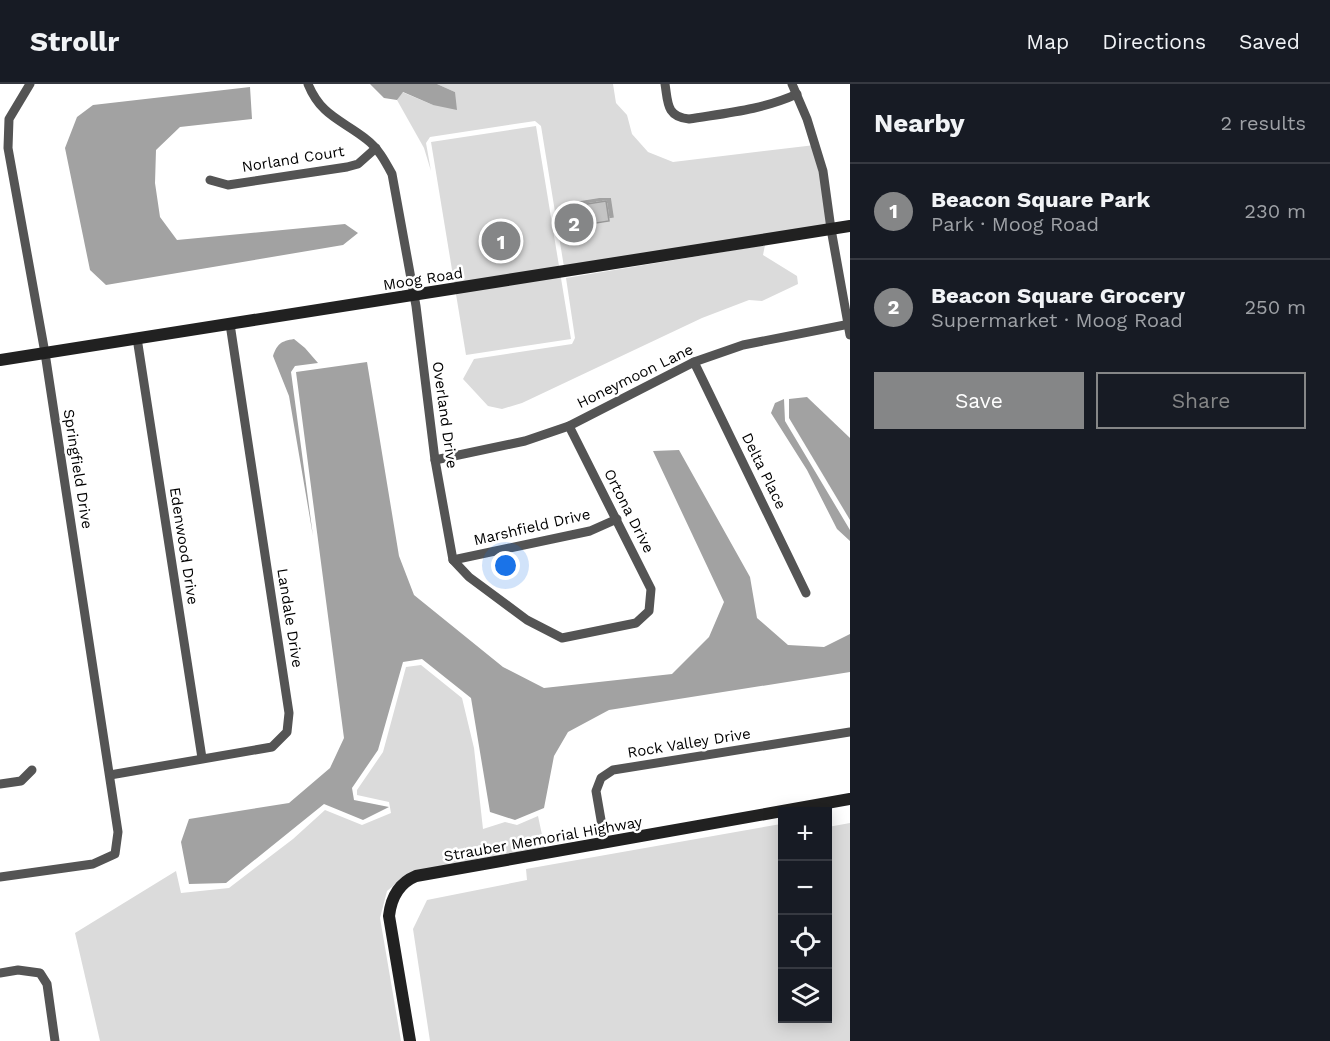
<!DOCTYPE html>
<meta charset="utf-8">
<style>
:root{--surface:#171b24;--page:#242831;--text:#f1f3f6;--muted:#9ea1a6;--line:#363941;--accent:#858687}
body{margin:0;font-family:"Work Sans",sans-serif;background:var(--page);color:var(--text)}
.controls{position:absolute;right:18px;bottom:18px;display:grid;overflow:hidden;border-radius:0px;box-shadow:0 3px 15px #0003}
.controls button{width:54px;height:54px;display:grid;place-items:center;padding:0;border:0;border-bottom:2px solid var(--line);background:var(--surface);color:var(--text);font:30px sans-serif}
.you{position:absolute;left:506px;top:482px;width:21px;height:21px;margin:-15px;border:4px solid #fff;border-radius:50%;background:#1a73e8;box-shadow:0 0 0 9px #1a73e833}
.badge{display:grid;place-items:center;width:39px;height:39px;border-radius:50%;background:var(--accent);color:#fff;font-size:20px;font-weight:700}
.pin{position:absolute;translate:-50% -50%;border:3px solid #fff;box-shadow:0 2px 6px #0006}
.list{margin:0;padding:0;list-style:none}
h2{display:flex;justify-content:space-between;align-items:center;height:78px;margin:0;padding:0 24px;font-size:26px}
h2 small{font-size:20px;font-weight:400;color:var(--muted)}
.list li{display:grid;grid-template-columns:39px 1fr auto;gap:18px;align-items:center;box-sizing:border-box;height:96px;padding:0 24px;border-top:2px solid var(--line)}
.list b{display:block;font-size:22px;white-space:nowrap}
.list p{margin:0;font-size:20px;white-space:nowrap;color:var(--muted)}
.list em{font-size:20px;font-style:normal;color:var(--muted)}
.actions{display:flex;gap:12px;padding:18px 24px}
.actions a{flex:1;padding:14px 0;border:2px solid var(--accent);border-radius:0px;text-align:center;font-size:21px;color:var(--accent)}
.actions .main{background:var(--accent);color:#fff}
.icon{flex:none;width:33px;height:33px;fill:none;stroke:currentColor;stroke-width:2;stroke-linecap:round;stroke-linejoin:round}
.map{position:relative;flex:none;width:850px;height:957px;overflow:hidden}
header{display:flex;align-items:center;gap:36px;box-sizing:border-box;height:84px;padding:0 30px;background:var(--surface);border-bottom:2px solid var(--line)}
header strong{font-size:28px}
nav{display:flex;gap:33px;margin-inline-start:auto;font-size:21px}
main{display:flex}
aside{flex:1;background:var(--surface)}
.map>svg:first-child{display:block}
.green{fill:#dbdbdb}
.water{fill:#a2a2a2}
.building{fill:#c4c4c4;stroke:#989898;stroke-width:1.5;filter:url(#shadow)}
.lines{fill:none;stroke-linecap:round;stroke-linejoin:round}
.street{stroke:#545454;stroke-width:9}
.secondary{stroke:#212121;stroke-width:12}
.labels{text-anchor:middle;stroke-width:5;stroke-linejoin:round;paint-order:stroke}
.street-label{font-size:15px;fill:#000;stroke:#fff}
</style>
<header>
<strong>Strollr</strong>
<nav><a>Map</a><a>Directions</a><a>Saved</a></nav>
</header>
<main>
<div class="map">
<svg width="850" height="957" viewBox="0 0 850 957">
<defs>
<filter id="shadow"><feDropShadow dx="4" dy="-4" stdDeviation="0" flood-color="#0004"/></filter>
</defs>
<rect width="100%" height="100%" fill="#fff"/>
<g class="green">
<path d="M437,0h176l3,19 11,12 5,19 16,18 25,10 142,-17 15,79 -266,43 -23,-141 -6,-5 -105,16 -4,6 5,28 -7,-23 -27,-48 5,-8 31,13 22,-13z"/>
<path d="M536,42l35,213 -105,16 -35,-213z"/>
<path d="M765,161l-2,10 34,21 1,8 -36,17 -13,-1 -47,18 -180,85 -20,6 -14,-3 -25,-27 11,-20 98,-15 3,-6 -9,-60z"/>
<path d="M421,581l41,33 12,50 9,81 22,-7 12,3 21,-9 7,33 -139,26 -19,16 -7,27 21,123h-301l-25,-108 101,-62 5,22 48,-5 64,-49 32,-29 37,15 29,-12 -2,-11 -32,-7v-5l26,-38 23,-85z"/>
<path d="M850,739v218h-420l-17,-112 14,-29 100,-20 -1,-11 255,-45 1,2v192h46v-191z"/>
</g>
<g class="water">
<path d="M370,0h67l18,8 2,18 -24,-5 -30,-13 -6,8 -13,-2z"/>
<path d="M250,3l2,32 -72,8 -24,23 -1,33 5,34 17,23 168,-16 13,9 -15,12 -237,40 -16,-15 -25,-122 12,-31 16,-12z"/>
<path d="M294,255l11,9 13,15 -23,3 -4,6 22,164 -24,-140 -16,-40c4,-12 8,-15 21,-17z"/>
<path d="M367,278l32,194 15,39 89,72 41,21 128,-14 37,-37 15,-35 -71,-151 26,-1 71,127 7,41 31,27 36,2 26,-13v38l-241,38 -41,22 -14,24 -10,52 -29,12 -25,-8 -19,-114 -49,-39 -19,3 -25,88 -26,38 2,12 35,7 -26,13 -39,-16 -98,79 -37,1 -8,-42 8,-23 100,-16 41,-35 14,-30 -48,-366z"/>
<path d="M807,313l43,41v82l-61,-102v-19z"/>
<path d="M784,315l1,22 65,109v11l-13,-12 -30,-59 -36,-57 4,-10z"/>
</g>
<path class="building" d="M606,117l3,20 -44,7 -3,-20z"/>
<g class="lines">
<g class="street">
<path d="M308,0c13,32 34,36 58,55 12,9 19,22 26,35l24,132 19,154 18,100 16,17 58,43 35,18 74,-15 13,-12 2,-22 -82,-163"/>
<path d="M665,0c3,18 1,33 24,35 37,-6 73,-9 108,-25"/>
<path d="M792,0l15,35 16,52 8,58 19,106"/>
<path d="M210,96l18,5 119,-18 11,-3 18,-16"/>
<path d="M137,254l65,420"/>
<path d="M694,278l112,231"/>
<path d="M435,376l90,-19 44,-15 125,-64 49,-17 107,-21"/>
<path d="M453,476l137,-29 27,-12"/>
<path d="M110,691l162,-28 15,-15 2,-19 -59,-389"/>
<path d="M0,700l21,-3 11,-11"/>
<path d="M605,759l-9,-52 5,-13 12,-8 237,-38"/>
<path d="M0,793l93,-13 22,-10 3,-22 -73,-479 -37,-205 1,-29 21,-35"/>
<path d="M0,889l18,-3 22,3 7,11 8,57"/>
</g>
<g class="secondary">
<path d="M0,276l850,-134"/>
<path d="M410,957l-21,-125c2,-18 10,-33 27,-40l434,-77"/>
</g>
</g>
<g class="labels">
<g class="street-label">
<text transform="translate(293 75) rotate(-9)" y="5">Norland Court</text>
<text transform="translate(423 195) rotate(-9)" y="5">Moog Road</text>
<text transform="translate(635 292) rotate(-26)" y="5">Honeymoon Lane</text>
<text transform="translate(445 331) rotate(82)" y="5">Overland Drive</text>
<text transform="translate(78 385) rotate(81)" y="5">Springfield Drive</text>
<text transform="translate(764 387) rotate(64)" y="5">Delta Place</text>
<text transform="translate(629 427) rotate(63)" y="5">Ortona Drive</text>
<text transform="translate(532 443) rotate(-13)" y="5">Marshfield Drive</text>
<text transform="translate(184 462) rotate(81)" y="5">Edenwood Drive</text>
<text transform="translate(290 534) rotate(81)" y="5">Landale Drive</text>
<text transform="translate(689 659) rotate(-9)" y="5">Rock Valley Drive</text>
<text transform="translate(543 755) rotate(-10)" y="5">Strauber Memorial Highway</text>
</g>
</g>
</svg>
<div class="controls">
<button>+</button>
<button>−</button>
<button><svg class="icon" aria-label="locate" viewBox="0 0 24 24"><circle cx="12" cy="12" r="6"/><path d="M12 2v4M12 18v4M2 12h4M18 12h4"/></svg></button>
<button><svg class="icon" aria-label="layers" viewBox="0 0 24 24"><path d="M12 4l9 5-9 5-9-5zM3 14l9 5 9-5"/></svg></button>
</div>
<div class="you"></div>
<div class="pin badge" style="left:501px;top:157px">1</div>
<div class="pin badge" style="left:574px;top:139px">2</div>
</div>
<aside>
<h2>Nearby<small>2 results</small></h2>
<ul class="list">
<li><span class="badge">1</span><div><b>Beacon Square Park</b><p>Park · Moog Road</p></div><em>230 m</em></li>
<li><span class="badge">2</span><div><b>Beacon Square Grocery</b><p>Supermarket · Moog Road</p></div><em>250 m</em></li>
</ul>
<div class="actions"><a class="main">Save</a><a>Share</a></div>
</aside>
</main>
